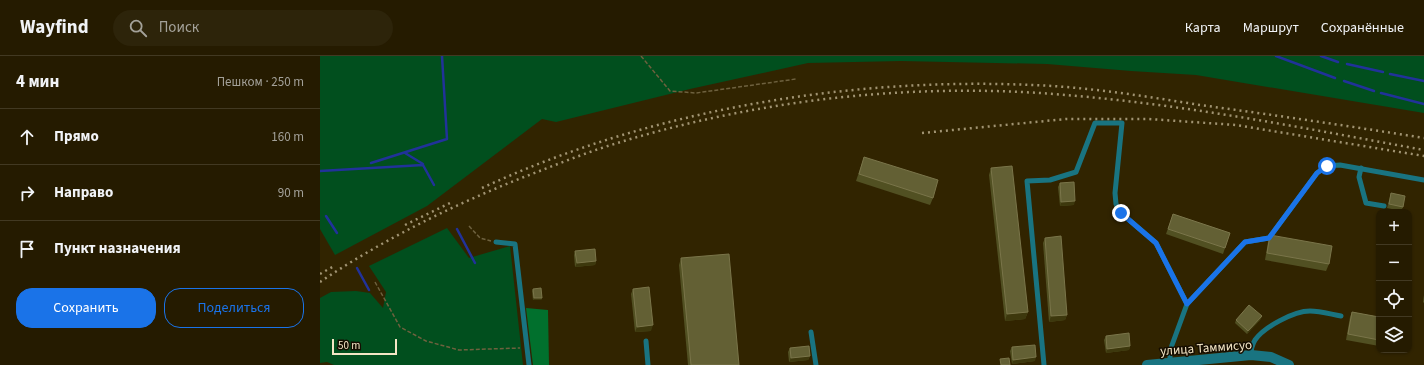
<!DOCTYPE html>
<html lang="ru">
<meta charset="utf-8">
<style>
:root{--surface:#251b00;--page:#2d240a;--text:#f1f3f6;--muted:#a3a199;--line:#423922;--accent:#1a73e8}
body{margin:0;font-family:"Source Sans 3",sans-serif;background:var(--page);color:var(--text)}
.controls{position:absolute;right:12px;bottom:12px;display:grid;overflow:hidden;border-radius:8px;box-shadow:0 1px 3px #0004}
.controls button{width:36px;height:36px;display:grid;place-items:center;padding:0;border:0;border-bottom:1px solid var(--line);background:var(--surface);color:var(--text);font:20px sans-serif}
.scale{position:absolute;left:12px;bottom:10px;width:65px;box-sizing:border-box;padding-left:4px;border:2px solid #f4e6c5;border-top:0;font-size:11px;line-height:14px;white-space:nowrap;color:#f4e6c5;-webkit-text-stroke:3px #150d00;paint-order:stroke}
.stop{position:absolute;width:12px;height:12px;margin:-9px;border:3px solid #1a73e8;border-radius:50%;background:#fff}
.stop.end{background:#1a73e8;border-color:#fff;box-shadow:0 1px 4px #0008}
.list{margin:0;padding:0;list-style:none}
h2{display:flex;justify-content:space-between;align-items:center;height:52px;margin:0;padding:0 16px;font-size:17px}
h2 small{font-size:13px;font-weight:400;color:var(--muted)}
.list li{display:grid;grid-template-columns:26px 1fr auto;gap:12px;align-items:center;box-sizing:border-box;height:56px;padding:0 16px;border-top:1px solid var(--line)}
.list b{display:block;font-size:15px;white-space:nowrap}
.list em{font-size:13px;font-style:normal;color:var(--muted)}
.actions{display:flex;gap:8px;padding:12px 16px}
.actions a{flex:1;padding:9px 0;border:1px solid var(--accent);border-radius:16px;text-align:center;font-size:14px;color:var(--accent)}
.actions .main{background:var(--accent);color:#fff}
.icon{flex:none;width:22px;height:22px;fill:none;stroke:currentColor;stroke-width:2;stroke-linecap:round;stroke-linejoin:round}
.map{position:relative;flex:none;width:1104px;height:309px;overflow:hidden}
header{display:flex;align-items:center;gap:24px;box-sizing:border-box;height:56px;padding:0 20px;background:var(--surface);border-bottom:1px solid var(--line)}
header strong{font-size:19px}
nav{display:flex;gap:22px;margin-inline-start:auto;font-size:14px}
.search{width:280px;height:36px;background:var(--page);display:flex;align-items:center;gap:10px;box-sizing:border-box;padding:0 14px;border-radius:22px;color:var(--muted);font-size:15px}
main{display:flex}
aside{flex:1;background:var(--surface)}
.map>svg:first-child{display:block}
.green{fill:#014f1e}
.forest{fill:#01702d}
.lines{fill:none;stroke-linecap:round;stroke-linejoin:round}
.stream{stroke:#21329a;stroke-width:2.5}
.path{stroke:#6e613e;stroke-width:1.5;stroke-dasharray:4 2;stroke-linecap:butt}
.service{stroke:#197481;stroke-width:5}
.minor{stroke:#197481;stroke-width:10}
.rail{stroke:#a19472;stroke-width:2.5;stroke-dasharray:2 4;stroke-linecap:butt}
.wall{fill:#515022}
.shaded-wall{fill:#3d380d}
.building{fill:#636034;stroke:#7a754a}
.route{stroke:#1a73e8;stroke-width:5}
.labels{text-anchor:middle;stroke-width:3;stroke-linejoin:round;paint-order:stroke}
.street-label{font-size:13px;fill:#f4e6c5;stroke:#150d00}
</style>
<header>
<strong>Wayfind</strong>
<div class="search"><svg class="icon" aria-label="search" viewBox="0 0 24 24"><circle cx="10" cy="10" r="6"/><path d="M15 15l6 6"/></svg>Поиск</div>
<nav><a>Карта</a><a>Маршрут</a><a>Сохранённые</a></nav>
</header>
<main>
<aside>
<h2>4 мин<small>Пешком · 250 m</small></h2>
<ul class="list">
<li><svg class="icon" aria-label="ahead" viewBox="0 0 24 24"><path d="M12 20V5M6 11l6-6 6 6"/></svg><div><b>Прямо</b></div><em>160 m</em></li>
<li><svg class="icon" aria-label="right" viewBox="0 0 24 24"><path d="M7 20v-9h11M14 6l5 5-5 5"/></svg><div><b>Направо</b></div><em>90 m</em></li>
<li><svg class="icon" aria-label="arrive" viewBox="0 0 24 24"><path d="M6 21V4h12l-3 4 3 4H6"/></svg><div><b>Пункт назначения</b></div></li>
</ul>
<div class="actions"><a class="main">Сохранить</a><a>Поделиться</a></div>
</aside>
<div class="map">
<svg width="1104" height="309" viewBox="0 0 1104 309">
<rect width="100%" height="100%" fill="#312400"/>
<g class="green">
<path d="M0,0h1104v57l-228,-38 -65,-4 -84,-7 -146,-3 -93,2 -118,26 -134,33 -14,-3 -115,87 -92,49 -15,-26z"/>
<path d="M127,172l22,30 41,-12 13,119h-189l-7,-3 -7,1v-65l11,-6 25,-1 14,2 13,15 3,-16 -17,-26z"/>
</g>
<path class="forest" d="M206,252l22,2 1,55h-16z"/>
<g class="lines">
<g class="stream">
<path d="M956,0l59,22"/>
<path d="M1001,0l17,6"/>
<path d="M1027,8l36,8"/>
<path d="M1070,18l34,7"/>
<path d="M1024,25l30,10"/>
<path d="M1061,37l43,11"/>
<path d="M85,97l18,11"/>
<path d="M51,107l76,-24 -5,-83"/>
<path d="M0,115l103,-6 11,20"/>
<path d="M6,160l11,17"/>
<path d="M137,173l18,34"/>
<path d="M37,212l12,22"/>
</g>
<g class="path">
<path d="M321,0l29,35 26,2 100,-14"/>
<path d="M149,170l11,12 11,3"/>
<path d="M55,226l25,45 26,14 33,9 61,-2"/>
</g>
<g class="service">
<path d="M1041,112l-2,9 7,26 18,3"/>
<path d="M176,186l19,2 14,121"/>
<path d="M491,276l5,33"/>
<path d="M326,285l2,24"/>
<path d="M931,299c0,-6 1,-10 4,-15 9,-13 39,-29 55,-29 10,0 20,3 31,5"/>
<path d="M850,306v-9l2,-8 15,-41 58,-62 24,-4 48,-65 10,-7 13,-1 84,15"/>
<path d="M724,309l-17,-184 23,-1 26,-8 19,-49h27l-7,70 1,11 5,9 35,30 31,61"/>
</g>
<path class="minor" d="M827,309l104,-10 20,2 18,8"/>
<g class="rail">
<path d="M602,77l144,-14h83l87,6 188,31"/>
<path d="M162,132c168,-78 366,-111 550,-103 56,2 112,11 168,20 74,10 149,21 224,33"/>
<path d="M85,169l47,-23"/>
<path d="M0,218l14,-8"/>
<path d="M0,226c64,-43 133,-77 204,-105 29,-11 58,-23 87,-32 149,-47 310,-64 466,-49 116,10 232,33 347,54"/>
</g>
</g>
<g class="wall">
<path d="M544,101l69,41 -3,7 -74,-24z"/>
<path d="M671,112l37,144 -3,7 -20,2 -16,-146z"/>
<path d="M740,127l14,22 -14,1 -2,-19z"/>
<path d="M1071,137l12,14 -2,4 -14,-3z"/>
<path d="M853,158l57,19 -7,21 -57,-20z"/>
<path d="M950,179l59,29 -3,7 -61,-11 3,-18z"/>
<path d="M725,182l22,77 -2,5 -16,2 -6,-79z"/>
<path d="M255,195l21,10 -1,4 -20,2 -1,-12z"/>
<path d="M361,202l58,107h-51l-9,-100z"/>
<path d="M213,233l9,9 -1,2h-8l-1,-9z"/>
<path d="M313,233l18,42 -16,1 -4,-38z"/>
<path d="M1104,239v8l-1,-1z"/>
<path d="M1032,256l27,5v29l-33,-6 4,-23z"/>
<path d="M942,260l-2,4 -13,14 -12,-11 1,-3z"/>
<path d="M786,280l24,10 -1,4 -23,3 -2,-13z"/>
<path d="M692,291l23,14 -23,3 -2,-13z"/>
<path d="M470,292l20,8 -2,4 -19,2 -1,-10z"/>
</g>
<g class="shaded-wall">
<path d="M755,145l-1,4 -14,1 1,-4z"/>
<path d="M276,205l-1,4 -20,2 2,-4z"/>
<path d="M214,242h8l-1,2h-8z"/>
<path d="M708,256l-3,7 -20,2 2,-7z"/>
<path d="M747,259l-2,5 -16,2 2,-6z"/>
<path d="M942,260l-2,4 -13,14 1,-3z"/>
<path d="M333,269l-2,6 -16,1 2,-5z"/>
<path d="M810,290l-1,4 -23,3 1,-4z"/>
<path d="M490,300l-2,4 -19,2 2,-4z"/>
<path d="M716,301l-1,4 -23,3 1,-4z"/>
</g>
<g class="building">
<path d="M544,101l74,23 -5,18 -74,-24z"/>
<path d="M692,110l16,146 -21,2 -16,-146z"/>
<path d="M754,126l1,19 -14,1 -1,-19z"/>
<path d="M1071,137l14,3 -2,11 -14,-3z"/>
<path d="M853,158l57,19 -5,15 -57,-19z"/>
<path d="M950,179l62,11 -3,18 -62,-11z"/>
<path d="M741,180l6,79 -16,1 -6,-78z"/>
<path d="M275,193l1,12 -19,2 -2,-12z"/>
<path d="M409,198l10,111h-48l-10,-107z"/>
<path d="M329,231l4,38 -16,2 -4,-38z"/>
<path d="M221,232l1,10h-8l-1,-9z"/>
<path d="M929,249l13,11 -14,15 -12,-11z"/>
<path d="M1032,256l27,5v23l-31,-6z"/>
<path d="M809,277l1,13 -23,3 -1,-13z"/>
<path d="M715,289l1,12 -23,3 -1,-13z"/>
<path d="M489,290l1,10 -19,2 -1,-10z"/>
<path d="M689,302l1,7h-9l-1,-6z"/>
</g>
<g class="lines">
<path class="route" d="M801,157l35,30 31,61 58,-62 24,-4 48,-65 10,-7"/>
</g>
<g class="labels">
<g class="street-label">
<text transform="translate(886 291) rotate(-4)" y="5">улица Таммисуо</text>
</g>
</g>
</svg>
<div class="controls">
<button>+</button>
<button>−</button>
<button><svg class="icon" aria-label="locate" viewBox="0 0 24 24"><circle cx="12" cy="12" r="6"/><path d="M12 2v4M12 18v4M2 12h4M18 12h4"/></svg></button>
<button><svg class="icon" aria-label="layers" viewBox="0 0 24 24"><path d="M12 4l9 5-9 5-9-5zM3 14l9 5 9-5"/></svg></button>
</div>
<div class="scale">50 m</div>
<div class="stop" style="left:1007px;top:110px"></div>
<div class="stop end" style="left:801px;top:157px"></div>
</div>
</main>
